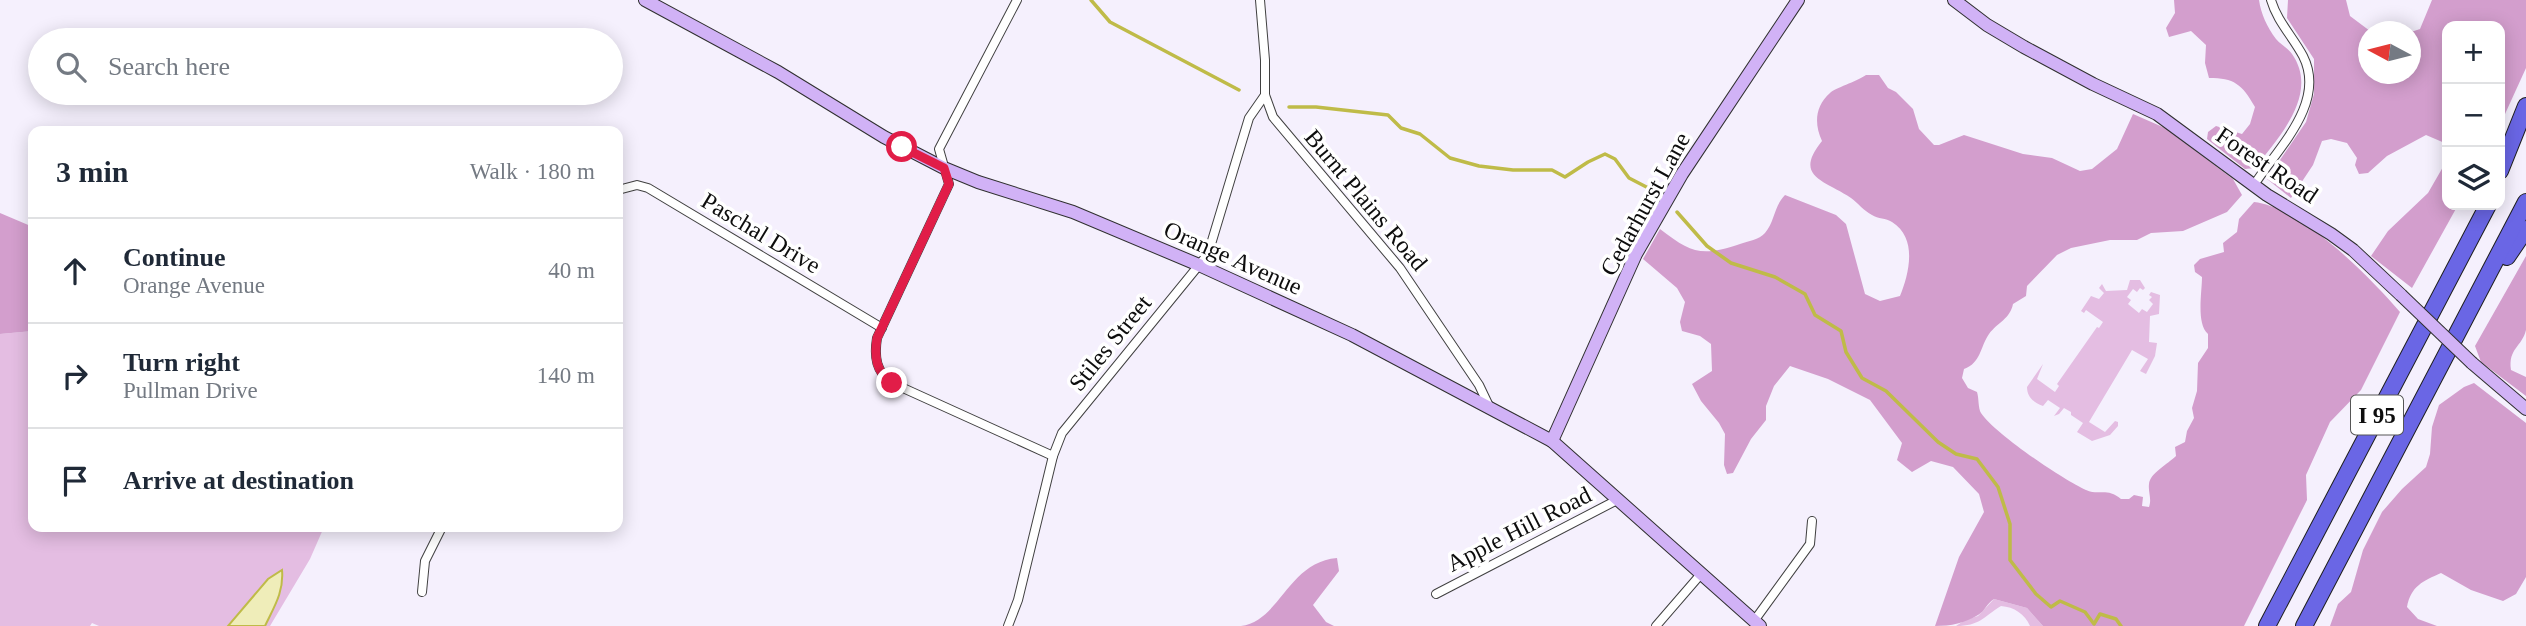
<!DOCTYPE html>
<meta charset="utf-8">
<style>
:root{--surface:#fff;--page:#f6f6f7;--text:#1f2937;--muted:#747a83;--line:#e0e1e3}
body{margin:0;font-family:Georgia,serif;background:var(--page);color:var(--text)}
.controls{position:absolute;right:21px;top:21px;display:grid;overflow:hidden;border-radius:14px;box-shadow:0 4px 18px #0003}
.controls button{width:63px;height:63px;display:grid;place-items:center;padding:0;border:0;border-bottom:2px solid var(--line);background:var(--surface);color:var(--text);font:35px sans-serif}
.compass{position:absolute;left:2358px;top:21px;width:63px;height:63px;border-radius:50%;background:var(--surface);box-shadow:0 4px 18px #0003;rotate:277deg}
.stop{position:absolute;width:21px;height:21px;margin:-16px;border:5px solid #e11d48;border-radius:50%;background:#fff}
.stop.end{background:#e11d48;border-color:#fff;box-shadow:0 2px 7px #0008}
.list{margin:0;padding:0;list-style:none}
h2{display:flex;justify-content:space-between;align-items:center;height:91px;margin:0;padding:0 28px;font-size:30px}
h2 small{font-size:23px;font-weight:400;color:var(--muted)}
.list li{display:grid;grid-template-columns:46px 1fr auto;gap:21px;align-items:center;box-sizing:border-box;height:105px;padding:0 28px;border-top:2px solid var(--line)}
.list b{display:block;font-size:26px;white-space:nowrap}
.list p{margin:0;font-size:23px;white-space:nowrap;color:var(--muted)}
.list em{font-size:23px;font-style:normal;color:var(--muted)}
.icon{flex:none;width:38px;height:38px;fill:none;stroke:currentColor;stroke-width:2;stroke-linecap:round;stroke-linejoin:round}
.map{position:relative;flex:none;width:2526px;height:626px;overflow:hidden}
.search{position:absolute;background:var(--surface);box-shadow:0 4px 18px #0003;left:28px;top:28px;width:595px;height:77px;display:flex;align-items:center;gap:18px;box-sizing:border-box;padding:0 24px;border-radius:38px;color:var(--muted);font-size:26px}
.panel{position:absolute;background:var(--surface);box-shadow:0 4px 18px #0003;left:28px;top:126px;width:595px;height:406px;border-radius:14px}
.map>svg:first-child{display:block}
.green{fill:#e4bde2}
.forest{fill:#d39ecd}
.water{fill:#efedb9;stroke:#bfbb48;stroke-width:2}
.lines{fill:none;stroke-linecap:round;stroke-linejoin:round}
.stream{stroke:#bfbb48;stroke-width:3.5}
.street-casing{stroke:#404040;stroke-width:10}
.secondary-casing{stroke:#2f2f2f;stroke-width:14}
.highway-casing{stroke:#1e1e1e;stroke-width:18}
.street{stroke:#fff;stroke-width:8}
.secondary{stroke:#d1b2f6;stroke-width:12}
.highway{stroke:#6a66e5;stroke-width:16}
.secondary-bridge-casing{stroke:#2f2f2f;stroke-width:14;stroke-linecap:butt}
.secondary-bridge{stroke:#d1b2f6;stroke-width:12}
.route{stroke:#e11d48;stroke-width:9}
.labels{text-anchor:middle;stroke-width:7;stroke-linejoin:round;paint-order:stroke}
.shield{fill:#fff;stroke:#565656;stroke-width:2}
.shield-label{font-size:23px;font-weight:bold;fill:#0d0d0d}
.street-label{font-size:24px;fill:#0d0d0d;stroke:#fff}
</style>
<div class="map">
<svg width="2526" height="626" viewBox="0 0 2526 626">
<rect width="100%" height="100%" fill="#f5f0fd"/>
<g class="green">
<path d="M2130,280h10l5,8 -2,2 -3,-2 -3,4 -4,-3 -6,8 4,3 -3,4 11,9 3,-4 5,3 6,-8 -4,-4 3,-3 -3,-2 2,-3 9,3 -1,19 -9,2 -1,26 8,1 -2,13 -9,18 -6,-3 8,-12 -16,-9 -43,72 16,10 10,-11 3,1v4l-8,9 -18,6 -15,-9 6,-9 -12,-8v-3l-7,-4 -5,6 -5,2 6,-8 -12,-8 -5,6c-9,-3 -16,-9 -16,-19l16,-23 -6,15 18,13 4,-6 -2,-2 40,-57 2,1 4,-6 -17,-12 -2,3 -3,-2 10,-15 8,3 5,-6 -5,-5 3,-4 4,7 21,-1z"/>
<path d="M33,331v196h291l-14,32 -40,67h-171l-7,-3 -2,3h-90v-292z"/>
<path d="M1994,599l33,9 16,18h-13c-5,-12 -16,-19 -29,-20 -18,11 -21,20 -45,20l9,-6 13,-4z"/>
</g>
<g class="forest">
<path d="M2174,0h85c2,14 8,27 17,39 5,6 12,9 16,15 28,40 -14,84 -37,114l-10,1 -38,-30 1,-7 8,-6 26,8 8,-10 5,-17c-13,-23 -21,-29 -46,-29l-4,-15 1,-18 -15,-14 -22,6 -3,-9 9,-15z"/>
<path d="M2288,0h58l4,16 20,15 -2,43h42l1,-42 9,-3 12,-29h94v68l-26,57v-99h-53v118l-21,-9 -39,21 -19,17 -9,1 -4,-9 2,-7 -10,-15 -16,-4 -9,2 -9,24 -22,33 -24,-19 39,-57 8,-28v-35l-27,-41z"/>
<path d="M1866,75h13l9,13 8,4 17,17 6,20 15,16h5l25,-10 59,19 29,4 28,13 12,-2 25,-20 16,-35 32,14 68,51 9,16 -15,17 -44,19 -32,2 -14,7h-27l-39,8 -14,7 -30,31 -1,10 -13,8c-3,15 -15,18 -24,30 -9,13 -8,29 -25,35l-2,9 6,10 9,4c2,6 1,16 4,21 13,20 82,67 105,77 13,6 21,-3 35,9h8l5,-4 9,2 -1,9 7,1c3,-9 -1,-14 0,-23 1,-11 19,-20 27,-28l-1,-9 10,-5 2,-11 7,-13 -2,-10 5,-17 1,-28 10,-15v-14c-12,-11 -6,-41 -6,-57l-7,-5 -1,-7 6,-6 24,-7 -1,-9 14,-11 2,-13 15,-17c47,5 116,75 146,110l-39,78 -31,32 -24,53 1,25 -63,126h-201l-16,-18 -33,-9c-7,4 -9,12 -16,16 -13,8 -27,11 -43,11l24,-69 25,-45 -5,-18 -26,-27 -22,-6 -19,11 -15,-12 5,-17 -32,-43 -42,-21 -38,-13 -16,20 -8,20v14l-15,19 -18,34 -6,1 -3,-9 1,-31 -6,-11 -18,-22 -9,-17 20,-13 -1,-27 -11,-8 -18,-5 -2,-9 5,-20 -8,-14 -34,-29 17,-30c31,24 41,28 80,15 8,-3 19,-4 25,-11 10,-12 9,-27 20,-38l51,20 10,9 19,70 15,7 20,-5c9,-22 18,-58 -8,-74 -6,-4 -14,-3 -20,-7 -8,-4 -14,-12 -21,-17 -27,-18 -58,-21 -29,-57 -8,-17 -7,-35 8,-48 5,-5 26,-11 36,-18z"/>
<path d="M2447,160v45h11l-46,83 -41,-32 17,-25 40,-38z"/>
<path d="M0,213l33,14v104l-33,3z"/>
<path d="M2526,256c0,19 0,57 0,74 -4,17 -18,18 -15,40l15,7v19l-45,-34 -6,-16z"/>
<path d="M2474,383l52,40v154l-10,17 -13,7 -32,-11 -30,-17c-18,8 -30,13 -34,34l11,12 19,7h-107l8,-22 13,-12 12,-42 19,-38 20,-23 24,-22 4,-13 2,-27 7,-22 25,-18z"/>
<path d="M1337,558l2,13 -26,34 13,17 8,4h-93c39,-5 47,-64 96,-68z"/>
</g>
<path class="water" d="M282,570c2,22 -8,37 -17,56h-37l40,-47z"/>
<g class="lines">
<g class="stream">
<path d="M1091,0l19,22 129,68"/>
<path d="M1289,107h27l72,8 13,13 19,6 30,24 29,8 34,4h39l13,7 23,-15 17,-8 10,5 14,19 29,15"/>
<path d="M1677,212l30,34 24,17 44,14 30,17 10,21 26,16 5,21 16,26 24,13 52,51 18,12 21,5 21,28 12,37v36l26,34 15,13 9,-6 25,11 9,12 6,-10 16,5 5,7"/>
</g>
<g class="street-casing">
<g id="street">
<path d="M1017,0l-78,149 10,35 -72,154c-3,19 -1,34 15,45l161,73"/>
<path d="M1260,0l5,60v35l8,22 127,151 79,117 10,21"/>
<path d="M2254,185c23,-36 73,-82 49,-129 -10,-19 -26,-35 -32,-56"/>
<path d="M618,190l19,-5 11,3 234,140"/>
<path d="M422,592l3,-31 17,-34"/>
<path d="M1436,594l183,-95"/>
<path d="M1754,621l56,-77 2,-23"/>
<path d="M1008,626l10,-26 35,-144 9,-23 146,-179 41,-136 16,-23"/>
<path d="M1656,626l45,-52"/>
</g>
</g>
<g class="secondary-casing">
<g id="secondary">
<path d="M645,0l133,72 106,65 60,31 34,14 95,30 126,53 153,70 200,106 208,185"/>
<path d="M1954,0l33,25 37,22 69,37 64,30 110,81 64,39 22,16 48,45"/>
<path d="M2472,363l54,46"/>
<path d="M1552,441l84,-187 46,-80 116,-174"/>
</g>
</g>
<g class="highway-casing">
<g id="highway">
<path d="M2500,171l26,-65"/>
<path d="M2507,257l19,-28"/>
<path d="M2267,626l221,-421"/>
<path d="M2304,626l222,-424"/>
</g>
</g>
<use href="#street" class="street"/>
<use href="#secondary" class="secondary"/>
<use href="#highway" class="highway"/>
<g class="secondary-bridge-casing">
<path id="secondary-bridge" d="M2401,295l71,68"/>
</g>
<use href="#secondary-bridge" class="secondary-bridge"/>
</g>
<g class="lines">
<path class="route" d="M892,383c-16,-11 -18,-26 -15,-45l72,-154 -5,-16 -42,-21"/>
</g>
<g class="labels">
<rect class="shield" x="2351" y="395.5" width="52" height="39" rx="5"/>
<g class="shield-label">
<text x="2377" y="423">I 95</text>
</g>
<g class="street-label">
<text transform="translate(2267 165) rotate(34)" y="8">Forest Road</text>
<text transform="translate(1366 200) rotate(50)" y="8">Burnt Plains Road</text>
<text transform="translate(1645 204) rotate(-61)" y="8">Cedarhurst Lane</text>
<text transform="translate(761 233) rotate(31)" y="8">Paschal Drive</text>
<text transform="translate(1233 258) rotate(24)" y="8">Orange Avenue</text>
<text transform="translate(1110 343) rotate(-51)" y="8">Stiles Street</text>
<text transform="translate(1519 529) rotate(-27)" y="8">Apple Hill Road</text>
</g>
</g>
</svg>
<div class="controls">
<button>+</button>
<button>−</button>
<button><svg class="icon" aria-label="layers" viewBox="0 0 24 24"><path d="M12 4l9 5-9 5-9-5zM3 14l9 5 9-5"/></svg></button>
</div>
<svg class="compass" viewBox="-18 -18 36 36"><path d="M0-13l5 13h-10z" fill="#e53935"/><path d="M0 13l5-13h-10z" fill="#747a83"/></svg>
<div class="stop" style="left:902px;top:147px"></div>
<div class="stop end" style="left:892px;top:383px"></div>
<div class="search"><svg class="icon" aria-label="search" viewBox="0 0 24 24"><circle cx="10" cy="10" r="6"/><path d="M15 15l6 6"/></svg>Search here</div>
<section class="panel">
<h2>3 min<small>Walk · 180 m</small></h2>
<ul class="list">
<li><svg class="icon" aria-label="ahead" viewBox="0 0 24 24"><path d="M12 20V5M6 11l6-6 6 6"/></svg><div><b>Continue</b><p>Orange Avenue</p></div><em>40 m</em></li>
<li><svg class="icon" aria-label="right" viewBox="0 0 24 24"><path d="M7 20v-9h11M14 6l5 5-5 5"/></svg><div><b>Turn right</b><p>Pullman Drive</p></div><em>140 m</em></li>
<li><svg class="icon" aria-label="arrive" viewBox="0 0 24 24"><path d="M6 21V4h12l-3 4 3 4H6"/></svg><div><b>Arrive at destination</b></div></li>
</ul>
</section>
</div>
